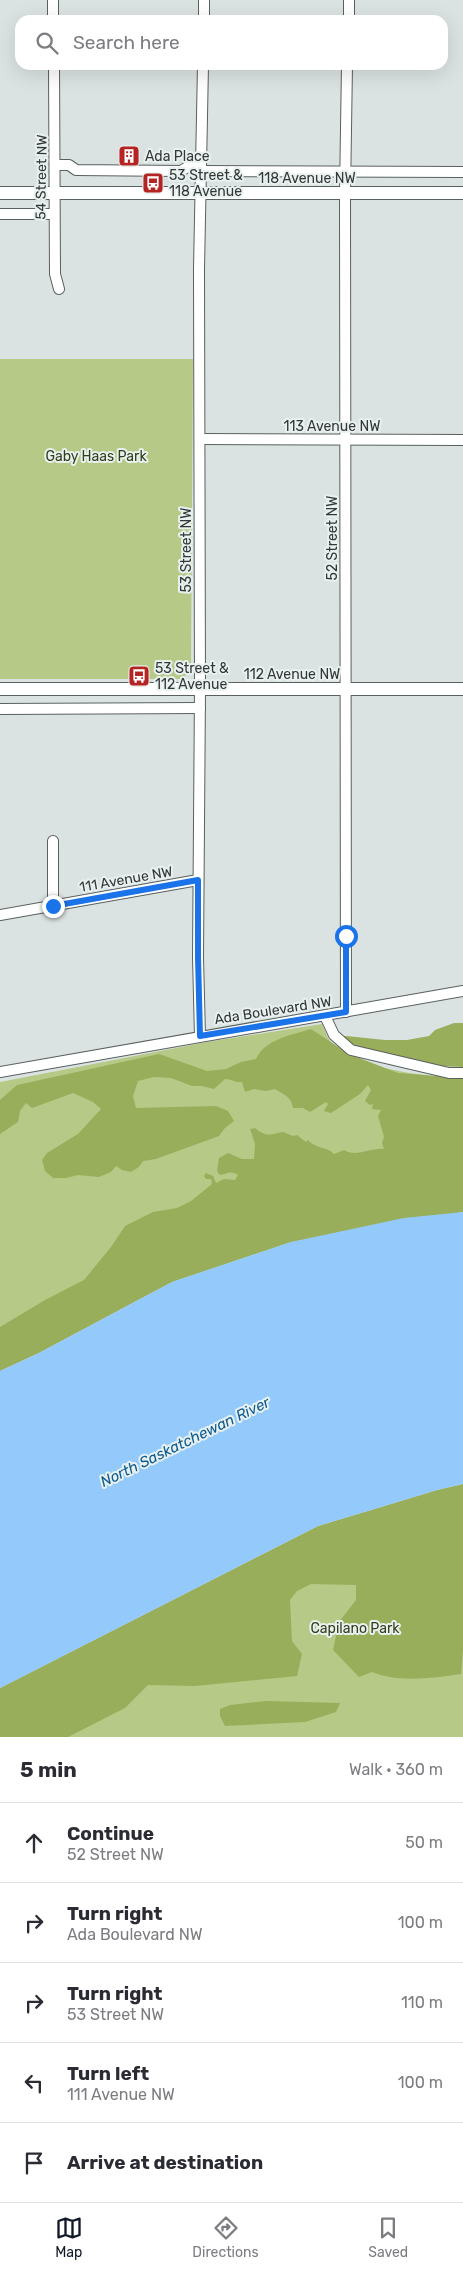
<!DOCTYPE html>
<meta charset="utf-8">
<style>
:root{--surface:#fff;--page:#f7f7f7;--text:#2b2b33;--muted:#7c7c81;--line:#e1e1e2;--accent:#111827}
body{margin:0;font-family:Rubik,sans-serif;background:var(--page);color:var(--text)}
.stop{position:absolute;width:15px;height:15px;margin:-11px;border:4px solid #1a73e8;border-radius:50%;background:#fff}
.stop.end{background:#1a73e8;border-color:#fff;box-shadow:0 1px 5px #0008}
.list{margin:0;padding:0;list-style:none}
h2{display:flex;justify-content:space-between;align-items:center;height:65px;margin:0;padding:0 20px;font-size:21px}
h2 small{font-size:16px;font-weight:400;color:var(--muted)}
.list li{display:grid;grid-template-columns:32px 1fr auto;gap:15px;align-items:center;box-sizing:border-box;height:80px;padding:0 20px;border-top:1px solid var(--line)}
.list b{display:block;font-size:19px;white-space:nowrap}
.list p{margin:0;font-size:16px;white-space:nowrap;color:var(--muted)}
.list em{font-size:16px;font-style:normal;color:var(--muted)}
.icon{flex:none;width:28px;height:28px;fill:none;stroke:currentColor;stroke-width:2;stroke-linecap:round;stroke-linejoin:round}
.map{position:relative;flex:none;width:463px;height:1737px;overflow:hidden}
.search{position:absolute;background:var(--surface);box-shadow:0 5px 20px #0002;left:15px;right:15px;top:15px;height:55px;display:flex;align-items:center;gap:12px;box-sizing:border-box;padding:0 18px;border-radius:15px;color:var(--muted);font-size:19px}
.sheet{height:465px;background:var(--surface)}
nav{display:flex;justify-content:space-around;align-items:center;box-sizing:border-box;height:70px;border-top:1px solid var(--line);background:var(--surface);font-size:14px;color:var(--muted)}
nav a{display:grid;justify-items:center;gap:2px}
nav .on{color:var(--accent)}
.map>svg:first-child{display:block}
.green{fill:#b6c986}
.forest{fill:#99ae5b}
.water{fill:#94cafb}
.lines{fill:none;stroke-linecap:round;stroke-linejoin:round}
.minor-casing{stroke:#59615f;stroke-width:12}
.major-casing{stroke:#59615f;stroke-width:14}
.minor{stroke:#fff;stroke-width:10}
.major{stroke:#fff;stroke-width:12}
.route{stroke:#1a73e8;stroke-width:6}
.labels{text-anchor:middle;stroke-width:4;stroke-linejoin:round;paint-order:stroke}
.poi-label{font-size:14px;fill:#333736;stroke:#e8f1ef;text-anchor:start}
.street-label{font-size:14px;fill:#333736;stroke:#e8f1ef}
.park-label{font-size:14px;fill:#343d19;stroke:#e8f1ef}
.water-label{font-size:15px;font-style:italic;fill:#0c5b92;stroke:#e8f1ef}
</style>
<div class="map">
<svg width="463" height="1737" viewBox="0 0 463 1737">
<rect width="100%" height="100%" fill="#dbe3e2"/>
<g class="green">
<path d="M0,359h193l-2,310 -8,10h-183z"/>
<path d="M322,1024c3,6 6,16 11,20 25,23 77,30 110,33l20,127 -172,38 -119,40 -172,89v-289l207,-40z"/>
<path d="M463,1484v253h-463z"/>
</g>
<g class="forest">
<path d="M454,1023h9v44c-34,0 -89,-11 -119,-27v-4h2l39,4h22l22,-4 6,-6z"/>
<path d="M311,1029l38,25 49,19 65,5v134l-172,30 -119,40 -133,71 -39,18v-44l45,-27 39,-20 27,-33 14,-21 28,-14 24,-4 14,-7 21,-17 -1,-5h-5l-2,-3 2,-3 7,3 3,7 8,-4 11,1 3,-5c-8,-5 -10,-1 -18,0l-3,-4 2,-13 9,-5 14,6h12l1,-15 -5,-15 5,-1c12,10 16,6 28,4l10,4 4,-1 9,7 2,-2c7,9 19,6 26,14l10,-4c12,8 28,-3 40,-1l-2,-6 2,-6 -6,-21 3,-6 -9,-1 1,-5 -3,1 -5,-4 6,-11 -3,-5 -8,9 -29,19 -7,-2 4,-7 -2,-2 -16,10 -7,-4h-10c-2,-12 -9,-13 -18,-19l-9,2 -12,-2 -9,3 -3,-10c-7,1 -10,-3 -17,-3l-11,10 -12,-3h-10l-21,-8 -17,-1 -16,4 -5,15 3,12 80,-2 12,5 6,10 -9,7 -6,8 -63,23 -13,2 -4,6 -8,5 -9,-2 -6,-4 -5,6 -12,5 -21,-2 -12,3h-13l-8,-7 -3,-11 5,-7 31,-19 23,-25 -8,-7 -20,-9 -41,15 -6,-5 -6,8 -2,11 -18,12v-34l17,-15 142,-31 48,17 19,-2 15,-7 15,-3c9,-20 36,-24 55,-30z"/>
<path d="M463,1484v166l-2,24c-28,4 -62,9 -89,-2l-13,5 -26,-27 6,-28 17,-22v-15l-45,-1 -14,7 -7,9 2,41 10,13 -5,22 -102,10 -47,-1 -23,23 -57,29h-68v-49l318,-162 119,-36z"/>
<path d="M266,1701l74,2 -4,9 -31,10 -80,4 -5,-10v-7l10,-4z"/>
</g>
<path class="water" d="M463,1212v272l-26,6 -119,36 -318,162v-317l39,-18 133,-71 119,-40 113,-24z"/>
<g class="lines">
<g class="minor-casing">
<g id="minor">
<path d="M53,0v20"/>
<path d="M204,20v-20"/>
<path d="M349,20v-20"/>
<path d="M54,65l1,209 4,15"/>
<path d="M55,165h14l7,5 105,1 11,-7h9"/>
<path d="M201,171l262,1"/>
<path d="M0,214h54"/>
<path d="M200,439l263,1"/>
<path d="M0,709l200,-1"/>
<path d="M53,841v65"/>
<path d="M0,915l198,-35"/>
<path d="M346,1012l-1,-819 2,-128"/>
<path d="M325,1016l9,19 17,15 98,23h14"/>
<path d="M200,1036l-2,-79 2,-268 -1,-420 4,-204"/>
<path d="M0,1072l463,-81"/>
</g>
</g>
<g class="major-casing">
<g id="major">
<path d="M0,193h463"/>
<path d="M0,689h463"/>
</g>
</g>
<use href="#minor" class="minor"/>
<use href="#major" class="major"/>
</g>
<g class="lines">
<path class="route" d="M53,906l145,-26v77l2,79 146,-24v-76"/>
</g>
<defs>
<g id="building-square" transform="scale(1.125)"><rect x="-9" y="-9" width="18" height="18" rx="4" fill="#b42422" stroke="#e8f1ef"/><path d="M-4-6H4V6H1V3H-1V6H-4ZM-2.5-4.3h1.7v1.8h-1.7ZM.8-4.3h1.7v1.8H.8ZM-2.5-1h1.7V.8h-1.7ZM.8-1h1.7V.8H.8Z" fill="#fff"/></g>
<g id="bus-square" transform="scale(1.125)"><rect x="-9" y="-9" width="18" height="18" rx="4" fill="#b42422" stroke="#e8f1ef"/><path d="M-5-6H5V4H4V6H2V4H-2V6H-4V4H-5ZM-3.5-4V0h7V-4ZM-3.5 1.2v1.5H-2V1.2ZM2 1.2v1.5H3.5V1.2Z" fill="#fff"/></g>
</defs>
<g fill-rule="evenodd">
<use href="#building-square" x="129" y="156"/>
<use href="#bus-square" x="153" y="183"/>
<use href="#bus-square" x="139" y="676"/>
</g>
<g class="labels">
<g class="poi-label">
<text x="145" y="161">Ada Place</text>
<text x="169" y="180">53 Street &amp;<tspan x="169" dy="16">118 Avenue</tspan></text>
<text x="155" y="673">53 Street &amp;<tspan x="155" dy="16">112 Avenue</tspan></text>
</g>
<g class="street-label">
<text transform="translate(41 177) rotate(-89)" y="5">54 Street NW</text>
<text x="307" y="183">118 Avenue NW</text>
<text x="332" y="431">113 Avenue NW</text>
<text transform="translate(332 538) rotate(-90)" y="5">52 Street NW</text>
<text transform="translate(186 550) rotate(-90)" y="5">53 Street NW</text>
<text x="292" y="679">112 Avenue NW</text>
<text transform="translate(126 879) rotate(-10)" y="5">111 Avenue NW</text>
<text transform="translate(273 1010) rotate(-9)" y="5">Ada Boulevard NW</text>
</g>
<g class="park-label">
<text x="96" y="461">Gaby Haas Park</text>
<text x="355" y="1633">Capilano Park</text>
</g>
<g class="water-label">
<text transform="translate(185 1442) rotate(-26)" y="5">North Saskatchewan River</text>
</g>
</g>
</svg>
<div class="stop" style="left:346px;top:936px"></div>
<div class="stop end" style="left:53px;top:906px"></div>
<div class="search"><svg class="icon" aria-label="search" viewBox="0 0 24 24"><circle cx="10" cy="10" r="6"/><path d="M15 15l6 6"/></svg>Search here</div>
</div>
<section class="sheet">
<h2>5 min<small>Walk · 360 m</small></h2>
<ul class="list">
<li><svg class="icon" aria-label="ahead" viewBox="0 0 24 24"><path d="M12 20V5M6 11l6-6 6 6"/></svg><div><b>Continue</b><p>52 Street NW</p></div><em>50 m</em></li>
<li><svg class="icon" aria-label="right" viewBox="0 0 24 24"><path d="M7 20v-9h11M14 6l5 5-5 5"/></svg><div><b>Turn right</b><p>Ada Boulevard NW</p></div><em>100 m</em></li>
<li><svg class="icon" aria-label="right" viewBox="0 0 24 24"><path d="M7 20v-9h11M14 6l5 5-5 5"/></svg><div><b>Turn right</b><p>53 Street NW</p></div><em>110 m</em></li>
<li><svg class="icon" aria-label="left" viewBox="0 0 24 24"><path d="M17 20v-9H6M10 6l-5 5 5 5"/></svg><div><b>Turn left</b><p>111 Avenue NW</p></div><em>100 m</em></li>
<li><svg class="icon" aria-label="arrive" viewBox="0 0 24 24"><path d="M6 21V4h12l-3 4 3 4H6"/></svg><div><b>Arrive at destination</b></div></li>
</ul>
</section>
<nav>
<a class="on"><svg class="icon" aria-label="map" viewBox="0 0 24 24"><path d="M3 6l6-2 6 2 6-2v14l-6 2-6-2-6 2zM9 4v14M15 6v14"/></svg>Map</a>
<a><svg class="icon" aria-label="directions" viewBox="0 0 24 24"><path d="M12 3l9 9-9 9-9-9zM9 14v-3h6M13 9l2 2-2 2"/></svg>Directions</a>
<a><svg class="icon" aria-label="saved" viewBox="0 0 24 24"><path d="M7 4h10v16l-5-4-5 4z"/></svg>Saved</a>
</nav>
